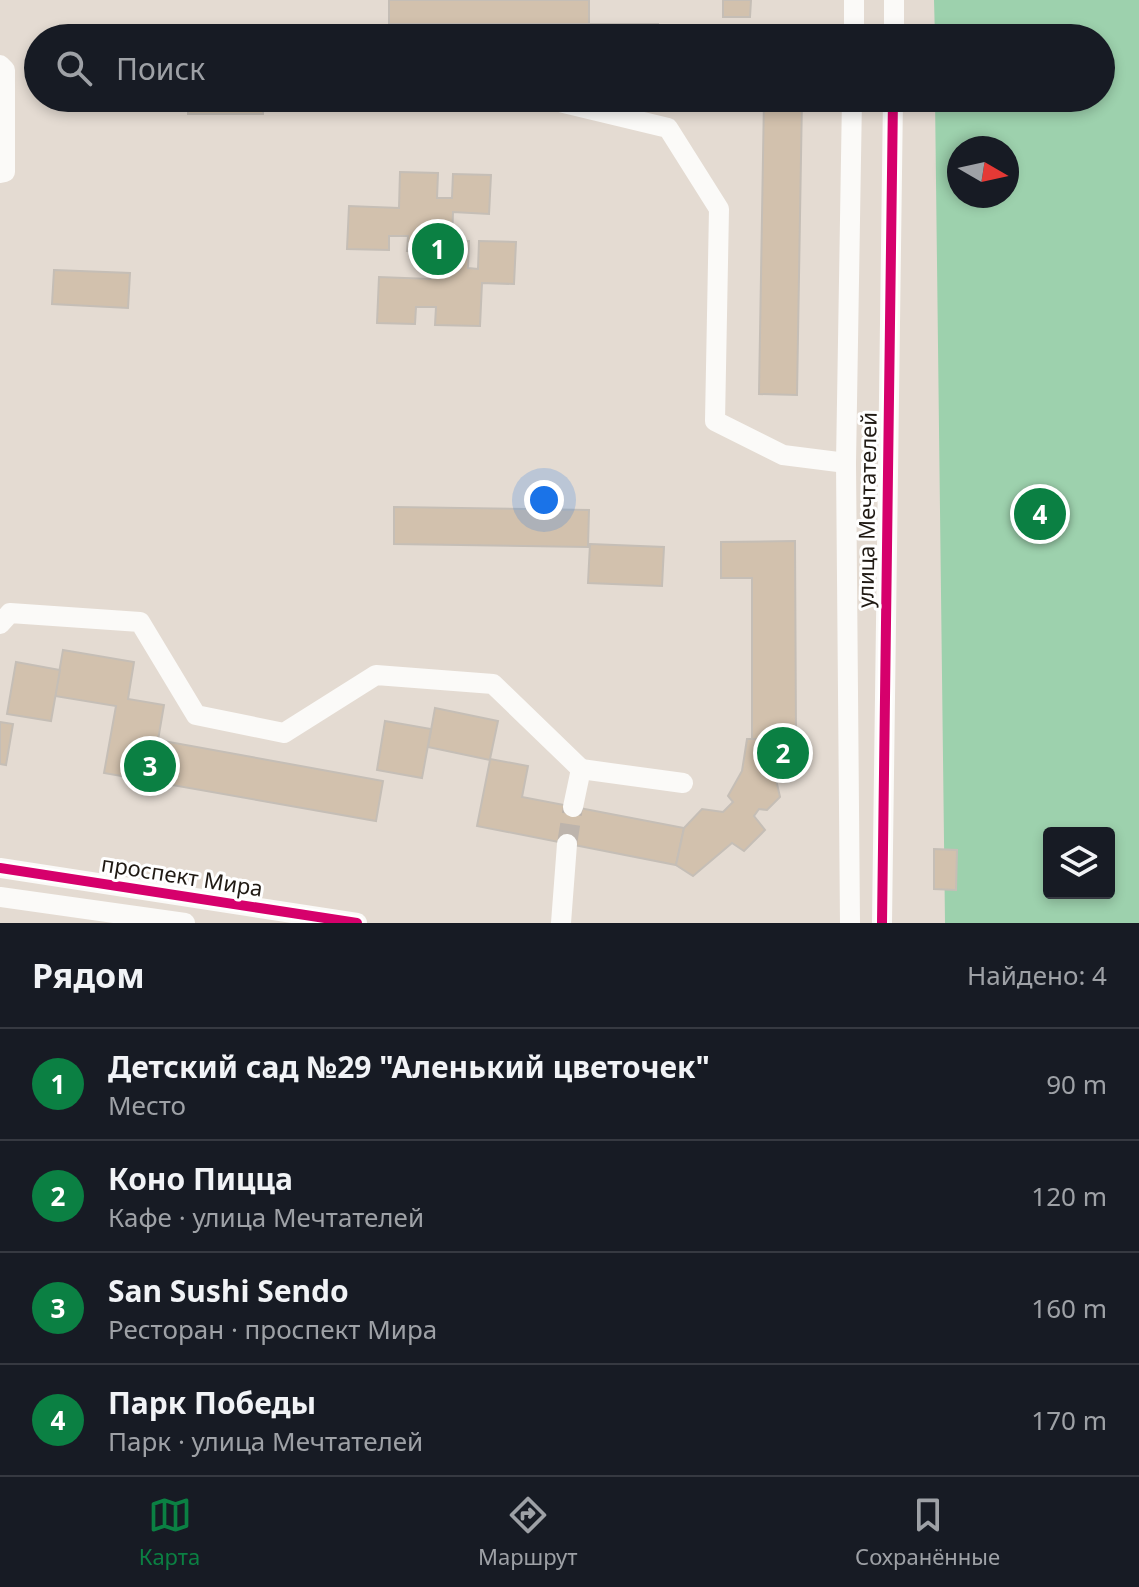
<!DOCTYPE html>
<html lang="ru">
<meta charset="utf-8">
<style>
:root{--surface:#171b24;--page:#242831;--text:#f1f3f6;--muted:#9ea1a6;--line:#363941;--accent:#0b8043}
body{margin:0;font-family:"Noto Sans",sans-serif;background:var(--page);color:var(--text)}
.controls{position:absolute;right:24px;bottom:24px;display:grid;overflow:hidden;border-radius:8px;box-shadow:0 4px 12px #0003}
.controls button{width:72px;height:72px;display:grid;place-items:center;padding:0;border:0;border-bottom:2px solid var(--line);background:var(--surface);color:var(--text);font:40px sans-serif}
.compass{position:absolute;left:947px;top:136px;width:72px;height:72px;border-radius:50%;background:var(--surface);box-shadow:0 4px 12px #0003;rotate:99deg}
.you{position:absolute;left:544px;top:500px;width:28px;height:28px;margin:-20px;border:6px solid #fff;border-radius:50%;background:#1a73e8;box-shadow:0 0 0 12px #1a73e833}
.badge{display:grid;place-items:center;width:52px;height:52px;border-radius:50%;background:var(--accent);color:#fff;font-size:26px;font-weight:700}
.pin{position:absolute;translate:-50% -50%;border:4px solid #fff;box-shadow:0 2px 8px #0006}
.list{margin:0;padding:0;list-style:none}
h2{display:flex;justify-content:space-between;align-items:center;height:104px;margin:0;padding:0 32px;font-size:34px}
h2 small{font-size:26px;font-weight:400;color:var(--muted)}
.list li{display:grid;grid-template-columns:52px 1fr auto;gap:24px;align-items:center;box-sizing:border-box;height:112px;padding:0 32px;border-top:2px solid var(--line)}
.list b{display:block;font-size:30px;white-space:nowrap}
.list p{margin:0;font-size:26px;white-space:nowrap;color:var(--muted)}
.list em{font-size:26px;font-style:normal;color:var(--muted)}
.icon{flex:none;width:44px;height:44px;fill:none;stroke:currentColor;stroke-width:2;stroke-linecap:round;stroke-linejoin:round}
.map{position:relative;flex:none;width:1139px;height:923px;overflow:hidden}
.search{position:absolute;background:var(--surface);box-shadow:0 4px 12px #0003;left:24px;right:24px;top:24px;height:88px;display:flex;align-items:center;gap:20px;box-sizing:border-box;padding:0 28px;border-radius:44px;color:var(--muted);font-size:30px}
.sheet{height:552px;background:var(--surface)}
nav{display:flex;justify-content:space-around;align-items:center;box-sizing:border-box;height:112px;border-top:2px solid var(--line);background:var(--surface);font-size:22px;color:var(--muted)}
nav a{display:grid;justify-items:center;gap:4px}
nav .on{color:var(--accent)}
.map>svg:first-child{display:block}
.green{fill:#9dd1ad;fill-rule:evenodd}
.building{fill:#d2c1ad;stroke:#c5beb6;stroke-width:2}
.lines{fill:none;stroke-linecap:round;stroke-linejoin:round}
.minor-tunnel{stroke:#bdb4ac;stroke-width:20;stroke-dasharray:20 10;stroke-linecap:butt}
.minor{stroke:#fbfaf8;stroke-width:20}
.cycleway-casing{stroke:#fff;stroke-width:15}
.cycleway{stroke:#d6006c;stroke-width:10}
.labels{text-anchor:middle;stroke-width:6;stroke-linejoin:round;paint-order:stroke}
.street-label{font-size:22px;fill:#201a14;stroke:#fff}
</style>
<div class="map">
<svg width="1139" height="923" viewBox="0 0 1139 923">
<rect width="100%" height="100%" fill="#e4dbd2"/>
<path class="green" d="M934,0h205v923h-194l-10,-825h166v-60h-166zM959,148h48v48h-48zM1049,833h60v60h-60z"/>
<g class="building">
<rect x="389" y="0" width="200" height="24"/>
<path d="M723,0h28l-1,17h-27z"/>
<rect x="589" y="24" width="69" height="14"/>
<rect x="188" y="98" width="75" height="16"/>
<path d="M764,98h38l-5,297 -38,-1z"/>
<path d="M400,172l38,1 -1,25h15l1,-24 38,1 -2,39 -36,-2 -1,29h17l-1,27 10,1 1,-28 37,1 -2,42 -32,-1 -2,43 -45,-1 1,-18h-20l-1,17 -38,-1 2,-46 52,2 1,-27 -25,-1 1,-15h-19v14l-42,-1 2,-43 50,2z"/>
<path d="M54,270l76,3 -2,35 -76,-4z"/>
<path d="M394,507l195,3 -1,37 -194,-3z"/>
<path d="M795,541l1,198h-44v-161h-31v-36z"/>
<path d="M590,544l74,3 -2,39 -74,-3z"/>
<path d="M63,650l71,12 -6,37 36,6 -6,35 225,41 -7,40 -272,-48 12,-67 -61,-10z"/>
<path d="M16,662l44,8 -9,51 -44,-7z"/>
<path d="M435,708l63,13 -8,38 38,7 -6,31 162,31 -8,37 -199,-39 13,-66 -62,-13z"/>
<path d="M385,721l46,8 -9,49 -45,-8z"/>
<path d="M0,722l13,2 -7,41 -6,-1z"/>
<path d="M747,739h36v33l-8,3 5,22 -13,13 -8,-1 -5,7 11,14 -21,21 -12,-8 -39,33 -17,-11 8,-37 18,-19 21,3 10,-10 -5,-6 14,-25z"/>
<path d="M934,849l23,1 -1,40 -22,-1z"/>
<path d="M1048,851h1v33l-4,-1z"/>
</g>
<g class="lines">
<path class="minor-tunnel" d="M567,844l6,-37"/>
<g class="minor">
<path d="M854,38v-38"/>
<path d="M894,38v-38"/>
<path d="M0,65l5,5v102l-5,1"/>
<path d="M543,98l125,30 51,81 -4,212 68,34 63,8"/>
<path d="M0,624l10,-11 130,9 56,93 88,18 92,-58 117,9 88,85 -8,38"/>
<path d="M581,769l102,14"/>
<path d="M0,868l357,55"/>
<path d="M0,897l185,26"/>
<path d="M561,923l6,-79"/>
<path d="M850,923l-4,-460 6,-365"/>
<path d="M882,923l11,-825"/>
</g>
<g class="cycleway-casing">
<g id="cycleway">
<path d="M0,868l357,55"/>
<path d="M882,923l11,-825"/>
</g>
</g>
<use href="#cycleway" class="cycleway"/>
</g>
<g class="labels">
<g class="street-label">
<text transform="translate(867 510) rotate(-89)" y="8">улица Мечтателей</text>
<text transform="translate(182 876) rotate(9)" y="8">проспект Мира</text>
</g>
</g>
</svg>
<div class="controls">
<button><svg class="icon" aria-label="layers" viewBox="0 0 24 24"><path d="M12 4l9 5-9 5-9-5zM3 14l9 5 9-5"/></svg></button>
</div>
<svg class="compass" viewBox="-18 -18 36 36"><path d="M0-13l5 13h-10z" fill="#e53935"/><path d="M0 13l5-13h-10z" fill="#9ea1a6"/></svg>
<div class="you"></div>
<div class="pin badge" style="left:438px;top:249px">1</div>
<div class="pin badge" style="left:783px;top:753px">2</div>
<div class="pin badge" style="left:150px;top:766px">3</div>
<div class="pin badge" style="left:1040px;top:514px">4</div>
<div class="search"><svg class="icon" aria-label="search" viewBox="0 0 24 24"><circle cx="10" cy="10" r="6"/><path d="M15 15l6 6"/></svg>Поиск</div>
</div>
<section class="sheet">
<h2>Рядом<small>Найдено: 4</small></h2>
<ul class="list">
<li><span class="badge">1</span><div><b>Детский сад №29 &quot;Аленький цветочек&quot;</b><p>Место</p></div><em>90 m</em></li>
<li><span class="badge">2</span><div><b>Коно Пицца</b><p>Кафе · улица Мечтателей</p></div><em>120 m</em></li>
<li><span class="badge">3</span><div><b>San Sushi Sendo</b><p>Ресторан · проспект Мира</p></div><em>160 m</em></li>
<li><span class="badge">4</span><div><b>Парк Победы</b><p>Парк · улица Мечтателей</p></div><em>170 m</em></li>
</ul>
</section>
<nav>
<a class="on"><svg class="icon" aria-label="map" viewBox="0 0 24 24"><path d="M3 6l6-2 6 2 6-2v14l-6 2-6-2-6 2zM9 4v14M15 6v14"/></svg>Карта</a>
<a><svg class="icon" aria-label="directions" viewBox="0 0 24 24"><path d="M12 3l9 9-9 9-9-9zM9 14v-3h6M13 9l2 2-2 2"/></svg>Маршрут</a>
<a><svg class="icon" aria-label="saved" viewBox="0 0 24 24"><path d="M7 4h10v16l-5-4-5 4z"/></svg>Сохранённые</a>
</nav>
